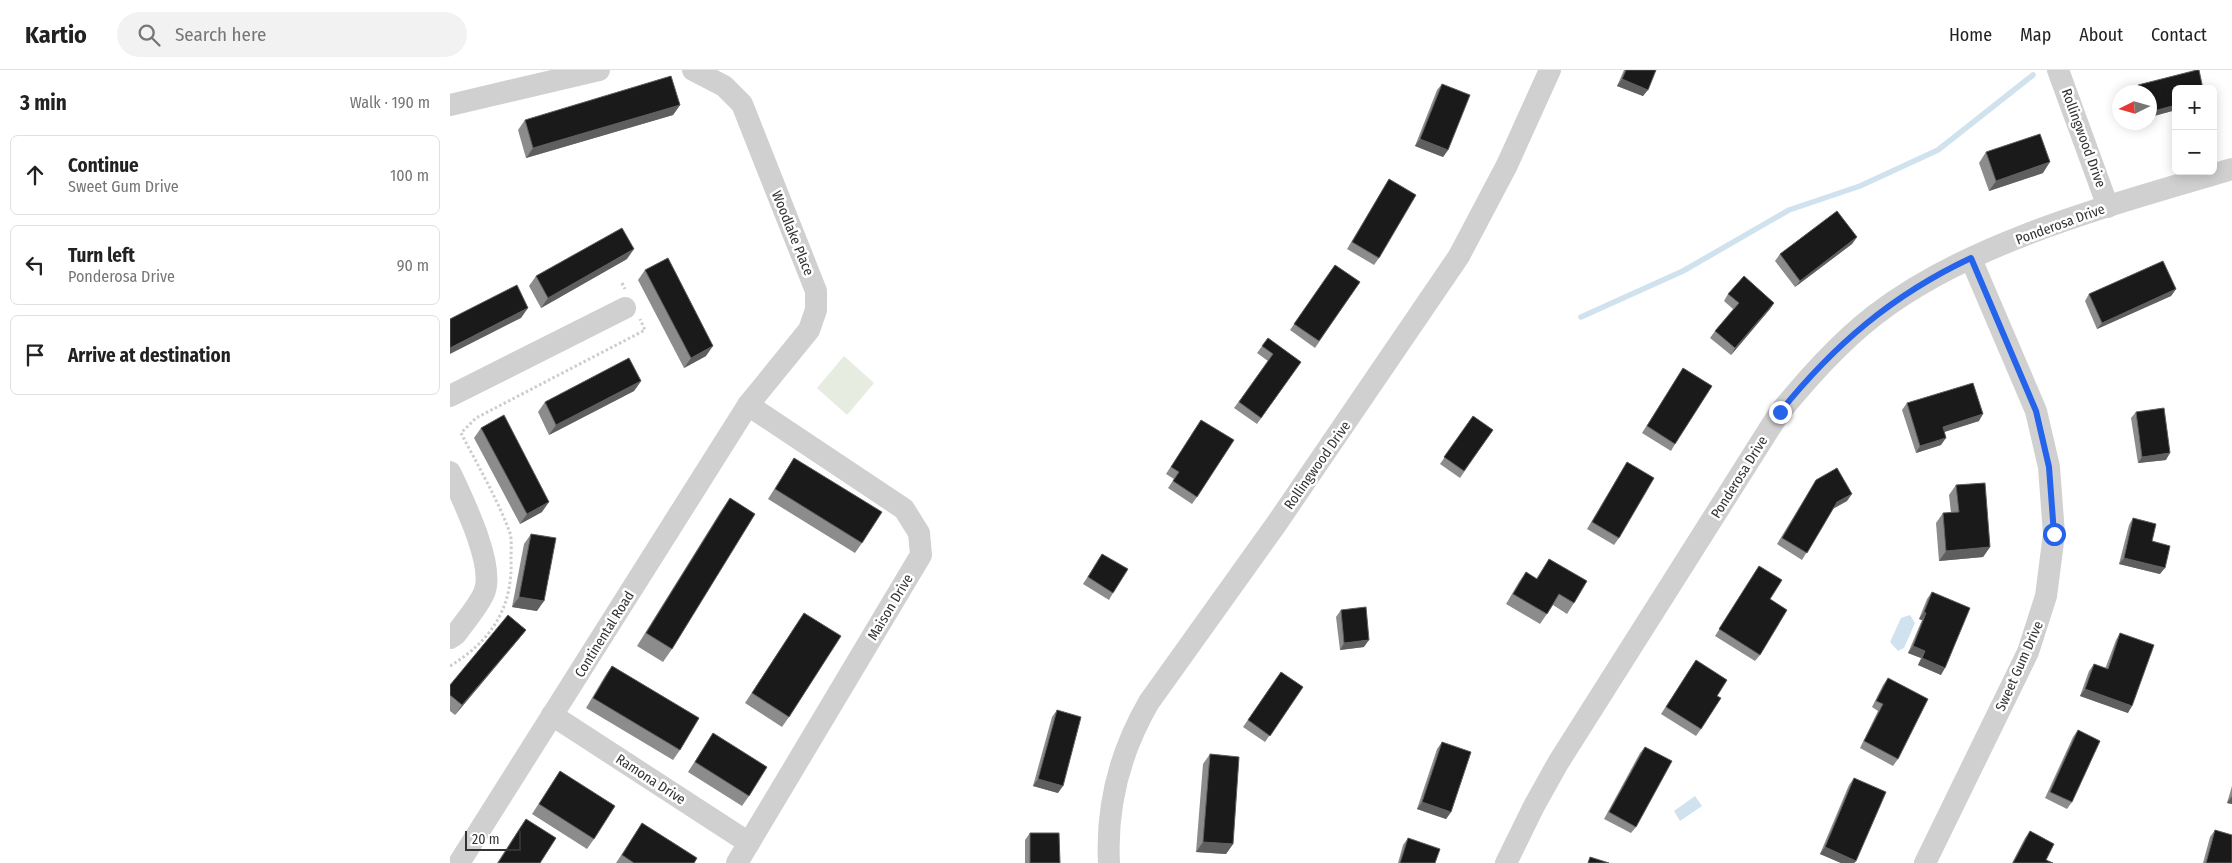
<!DOCTYPE html>
<meta charset="utf-8">
<style>
:root{--surface:#fff;--page:#f2f2f2;--text:#222;--muted:#767676;--line:#e0e0e0}
body{margin:0;font-family:"Fira Sans Condensed",sans-serif;background:var(--page);color:var(--text)}
.controls{position:absolute;right:15px;top:15px;display:grid;overflow:hidden;border-radius:8px;box-shadow:0 2px 12px #0003}
.controls button{width:45px;height:45px;display:grid;place-items:center;padding:0;border:0;border-bottom:1px solid var(--line);background:var(--surface);color:var(--text);font:25px sans-serif}
.compass{position:absolute;left:1662px;top:15px;width:45px;height:45px;border-radius:50%;background:var(--surface);box-shadow:0 2px 12px #0003;rotate:265deg}
.scale{position:absolute;left:15px;bottom:12px;width:56px;box-sizing:border-box;padding-left:5px;border:2px solid #333;border-top:0;font-size:14px;line-height:18px;white-space:nowrap;color:#333;-webkit-text-stroke:4px #fff;paint-order:stroke}
.stop{position:absolute;width:15px;height:15px;margin:-11px;border:4px solid #2563eb;border-radius:50%;background:#fff}
.stop.end{background:#2563eb;border-color:#fff;box-shadow:0 1px 5px #0008}
.list{margin:0;padding:0;list-style:none}
h2{display:flex;justify-content:space-between;align-items:center;height:65px;margin:0;padding:0 20px;font-size:21px}
h2 small{font-size:16px;font-weight:400;color:var(--muted)}
.list li{display:grid;grid-template-columns:32px 1fr auto;gap:15px;align-items:center;box-sizing:border-box;height:80px;margin:0 10px 10px;padding:0 10px;border:1px solid var(--line);border-radius:8px}
.list b{display:block;font-size:19px;white-space:nowrap}
.list p{margin:0;font-size:16px;white-space:nowrap;color:var(--muted)}
.list em{font-size:16px;font-style:normal;color:var(--muted)}
.icon{flex:none;width:28px;height:28px;fill:none;stroke:currentColor;stroke-width:2;stroke-linecap:round;stroke-linejoin:round}
.map{position:relative;flex:none;width:1782px;height:793px;overflow:hidden}
header{display:flex;align-items:center;gap:30px;box-sizing:border-box;height:70px;padding:0 25px;background:var(--surface);border-bottom:1px solid var(--line)}
header strong{font-size:24px}
nav{display:flex;gap:28px;margin-inline-start:auto;font-size:18px}
.search{width:350px;height:45px;background:var(--page);display:flex;align-items:center;gap:12px;box-sizing:border-box;padding:0 18px;border-radius:28px;color:var(--muted);font-size:19px}
main{display:flex}
aside{flex:1;background:var(--surface)}
.map>svg:first-child{display:block}
.green{fill:#e6ecdf}
.water{fill:#cfe2ee}
.lines{fill:none;stroke-linecap:round;stroke-linejoin:round}
.stream{stroke:#cfe2ee;stroke-width:5.5}
.path{stroke:#cdcdcd;stroke-width:3;stroke-dasharray:2.5 2.5;stroke-linecap:butt}
.street{stroke:#d0d0d0;stroke-width:22}
.wall{fill:#8c8c8c}
.shaded-wall{fill:#5f5f5f}
.building{fill:#1a1a1a;stroke:#5f5f5f}
.route{stroke:#2563eb;stroke-width:6}
.labels{text-anchor:middle;stroke-width:5;stroke-linejoin:round;paint-order:stroke}
.street-label{font-size:14px;fill:#333;stroke:#fff}
</style>
<header>
<strong>Kartio</strong>
<div class="search"><svg class="icon" aria-label="search" viewBox="0 0 24 24"><circle cx="10" cy="10" r="6"/><path d="M15 15l6 6"/></svg>Search here</div>
<nav><a>Home</a><a>Map</a><a>About</a><a>Contact</a></nav>
</header>
<main>
<aside>
<h2>3 min<small>Walk · 190 m</small></h2>
<ul class="list">
<li><svg class="icon" aria-label="ahead" viewBox="0 0 24 24"><path d="M12 20V5M6 11l6-6 6 6"/></svg><div><b>Continue</b><p>Sweet Gum Drive</p></div><em>100 m</em></li>
<li><svg class="icon" aria-label="left" viewBox="0 0 24 24"><path d="M17 20v-9H6M10 6l-5 5 5 5"/></svg><div><b>Turn left</b><p>Ponderosa Drive</p></div><em>90 m</em></li>
<li><svg class="icon" aria-label="arrive" viewBox="0 0 24 24"><path d="M6 21V4h12l-3 4 3 4H6"/></svg><div><b>Arrive at destination</b></div></li>
</ul>
</aside>
<div class="map">
<svg width="1782" height="793" viewBox="0 0 1782 793">
<rect width="100%" height="100%" fill="#fff"/>
<path class="green" d="M394,286l30,27 -27,32 -30,-27z"/>
<g class="water">
<path d="M1460,545l5,8 -11,25 -6,3 -8,-9 11,-24z"/>
<path d="M1245,726l7,10 -22,15 -6,-10z"/>
</g>
<g class="lines">
<path class="stream" d="M1131,247l102,-46 106,-61 71,-24 78,-36 95,-75"/>
<g class="path">
<path d="M172,213l3,6"/>
<path d="M0,596c41,-25 63,-58 61,-107 0,-8 1,-19 -1,-26 -12,-33 -33,-69 -49,-100l15,-15 169,-88 -5,-11"/>
</g>
<g class="street">
<path d="M1608,0l50,137"/>
<path d="M0,35l149,-35"/>
<path d="M0,326l175,-88"/>
<path d="M0,402c12,26 46,94 34,121 -6,14 -19,28 -28,41l-6,4"/>
<path d="M102,645l197,128"/>
<path d="M9,793l289,-458 61,-75 7,-20v-19l-74,-187 -18,-18 -31,-16"/>
<path d="M287,793l184,-308 -2,-22 -15,-24 -156,-104"/>
<path d="M659,793c-3,-58 11,-111 40,-161l128,-179 182,-267 48,-91 43,-95"/>
<path d="M1056,793l28,-57 24,-43 222,-351c29,-35 59,-69 95,-97 97,-75 241,-111 357,-146"/>
<path d="M1475,793l103,-211 18,-56 8,-62 -5,-67 -13,-56 -65,-152"/>
</g>
</g>
<g class="wall">
<path d="M1174,0h32l-13,26 -26,-10z"/>
<path d="M992,14l6,66 -5,7 -28,-11 22,-56z"/>
<path d="M1688,15l38,4v21l-26,7v-25h-17z"/>
<path d="M230,35l-7,10 -147,43 -8,-28 7,-10z"/>
<path d="M1536,82l57,21 -54,18 -10,-28z"/>
<path d="M939,109l-10,79 -5,7 -27,-16z"/>
<path d="M1407,167l-5,7 -57,43 -20,-26 5,-7z"/>
<path d="M177,189l-86,49 -12,-22 7,-10z"/>
<path d="M885,195l25,17 -45,66 -25,-18z"/>
<path d="M195,200l61,86 -22,12 -46,-88z"/>
<path d="M1726,219l-5,7 -74,33 -12,-28 4,-7z"/>
<path d="M1278,224l46,9 -4,6 -39,46 -21,-17 5,-7 18,-22 -9,-8z"/>
<path d="M818,268l33,24 -44,62 -23,-16 34,-47 -11,-8z"/>
<path d="M1233,298l-8,76 -4,7 -29,-18z"/>
<path d="M191,311l-7,10 -85,44 -11,-23 7,-10z"/>
<path d="M1457,333l72,18 -35,11 -3,13 -25,8 -14,-43z"/>
<path d="M1686,342l30,48 -28,3 -7,-45z"/>
<path d="M1023,346l20,14 -33,48 -20,-14z"/>
<path d="M747,356v71l-5,7 -24,-16 6,-9 -8,-5z"/>
<path d="M31,358l61,84 -22,12 -46,-86z"/>
<path d="M344,388l68,85 -7,10 -87,-54z"/>
<path d="M1177,392l-8,76 -5,7 -27,-16z"/>
<path d="M1366,410l31,21 -14,8 -31,51 -25,-16z"/>
<path d="M1506,415l34,62 -7,10 -44,4 -3,-38 7,-10h8l-2,-18z"/>
<path d="M280,428l-58,151 -9,13 -26,-16 84,-135z"/>
<path d="M1683,448l19,23 8,33 -41,-10 10,-39z"/>
<path d="M81,464l6,77 -25,-4 12,-63z"/>
<path d="M652,484l11,39 -4,7 -26,-16z"/>
<path d="M1099,489l25,44 -7,11 -14,-9 -13,19 -34,-20 13,-22 7,-10 10,7z"/>
<path d="M1309,496l1,89 -5,6 -40,-25z"/>
<path d="M1482,522l9,83 -23,-10 3,-7 -13,-5 14,-33 -3,-1 8,-20z"/>
<path d="M891,540l23,37 -24,3 -4,-33z"/>
<path d="M354,543l-15,104 -7,10 -37,-24z"/>
<path d="M76,560l-8,10 -63,75 -5,-4v-26z"/>
<path d="M1670,563l8,80 -48,-17 9,-25 5,-7 11,5 11,-29z"/>
<path d="M1246,590l21,36 -16,33 -5,7 -35,-22z"/>
<path d="M162,596l68,84 -7,10 -87,-52 19,-32z"/>
<path d="M831,602l22,15 -38,55 -22,-15z"/>
<path d="M1438,608l10,81 -5,7 -33,-18 18,-37 -6,-4 11,-22z"/>
<path d="M607,640l1,83 -25,-7 19,-69z"/>
<path d="M1628,660l-6,72 -5,7 -22,-11 28,-61z"/>
<path d="M263,663l36,63 -7,10 -54,-34z"/>
<path d="M992,672l9,70 -5,7 -29,-10 20,-60z"/>
<path d="M1195,677l-9,80 -5,6 -27,-14 36,-66z"/>
<path d="M760,684l23,90 -7,10 -30,-2 7,-88z"/>
<path d="M110,701l34,68 -7,10 -55,-35z"/>
<path d="M1404,708l2,83 -2,2h-13l-21,-9 29,-69z"/>
<path d="M1782,716v18l-5,-1z"/>
<path d="M76,749l14,44h-43l22,-34z"/>
<path d="M192,753l52,40h-78z"/>
<path d="M1765,760l17,33h-29l7,-26z"/>
<path d="M1580,761l16,29 7,3h-41l13,-25z"/>
<path d="M580,763l30,30h-35v-23z"/>
<path d="M958,768l27,25h-37l5,-18z"/>
</g>
<g class="shaded-wall">
<path d="M1172,9l26,11 -5,6 -26,-10z"/>
<path d="M230,35l-7,10 -147,43 7,-10z"/>
<path d="M1726,35v5l-26,7v-5z"/>
<path d="M970,69l28,11 -5,7 -28,-11z"/>
<path d="M1600,92l-7,11 -54,18 7,-10z"/>
<path d="M1407,167l-5,7 -57,43 5,-6z"/>
<path d="M184,179l-7,10 -86,49 7,-10z"/>
<path d="M1726,219l-5,7 -74,33 5,-6z"/>
<path d="M1324,233l-4,6 -39,46 4,-7z"/>
<path d="M78,238l-7,10 -71,36v-6z"/>
<path d="M263,276l-7,10 -22,12 7,-10z"/>
<path d="M191,311l-7,10 -85,44 7,-10z"/>
<path d="M1533,344l-4,7 -41,13 5,-7z"/>
<path d="M1496,368l-5,7 -25,8 4,-7z"/>
<path d="M1720,383l-4,7 -28,3 4,-6z"/>
<path d="M1402,424l-5,7 -15,8 5,-7z"/>
<path d="M99,432l-7,10 -22,12 7,-10z"/>
<path d="M1540,477l-7,10 -44,4 7,-10z"/>
<path d="M1674,488l41,10 -5,6 -41,-10z"/>
<path d="M69,527l25,4 -7,10 -25,-4z"/>
<path d="M1474,542l2,1 -4,7 -3,-1z"/>
<path d="M76,560l-8,10 -63,75 7,-10z"/>
<path d="M919,570l-5,7 -24,3 4,-7z"/>
<path d="M1463,576l12,5 -4,7 -13,-5z"/>
<path d="M1472,588l23,10 -4,7 -23,-10z"/>
<path d="M1635,619l47,17 -4,7 -48,-17z"/>
<path d="M588,709l25,7 -5,7 -25,-7z"/>
<path d="M1782,726v8l-5,-1z"/>
<path d="M972,732l29,10 -5,7 -29,-10z"/>
<path d="M753,772l30,2 -7,10 -30,-2z"/>
<path d="M1375,777l31,14 -2,2h-13l-21,-9z"/>
</g>
<g class="building">
<path d="M1176,0h30l-8,20 -26,-11z"/>
<path d="M1747,0h2l4,19h-27v16l-26,7v-20h-10l-2,-7z"/>
<path d="M221,6l9,29 -147,43 -8,-28z"/>
<path d="M992,14l28,11 -22,55 -28,-11z"/>
<path d="M1590,64l10,28 -54,19 -10,-29z"/>
<path d="M939,109l27,16 -37,63 -27,-16z"/>
<path d="M1387,141l20,26 -57,44 -20,-27z"/>
<path d="M172,158l12,21 -86,49 -12,-22z"/>
<path d="M218,188l45,88 -22,12 -46,-88z"/>
<path d="M1713,191l13,28 -74,34 -13,-29z"/>
<path d="M885,195l25,17 -41,59 -25,-17z"/>
<path d="M1294,206l30,27 -39,45 -20,-17 24,-28 -11,-9z"/>
<path d="M67,215l11,23 -78,40v-29z"/>
<path d="M818,268l33,24 -40,56 -22,-16 34,-48 -11,-8z"/>
<path d="M179,288l12,23 -85,44 -11,-23z"/>
<path d="M1233,298l29,18 -37,58 -28,-18z"/>
<path d="M1523,313l10,31 -40,13 3,11 -26,8 -13,-43z"/>
<path d="M1714,338l6,45 -28,4 -6,-45z"/>
<path d="M54,345l45,87 -22,12 -46,-86z"/>
<path d="M1023,346l20,14 -29,41 -20,-14z"/>
<path d="M751,350l33,20 -37,57 -24,-16 6,-9 -8,-5z"/>
<path d="M344,388l88,54 -20,31 -87,-54z"/>
<path d="M1177,392l27,16 -35,60 -27,-16z"/>
<path d="M1387,398l15,26 -15,8 -30,51 -25,-15 34,-58z"/>
<path d="M1535,413l5,64 -44,4 -3,-38 16,-1 -3,-27z"/>
<path d="M280,428l25,16 -83,135 -26,-16z"/>
<path d="M1683,448l23,6 -4,17 18,5 -5,22 -41,-10z"/>
<path d="M81,464l25,4 -12,63 -25,-4z"/>
<path d="M652,484l26,15 -15,24 -25,-16z"/>
<path d="M1099,489l38,22 -13,22 -15,-9 -12,20 -34,-20 13,-22 11,7z"/>
<path d="M1309,496l23,14 -12,19 17,11 -27,45 -41,-26z"/>
<path d="M1482,522l38,16 -25,60 -23,-10 3,-7 -12,-5 13,-33 -2,-1z"/>
<path d="M916,537l3,33 -25,3 -3,-33z"/>
<path d="M354,543l37,23 -52,81 -37,-24z"/>
<path d="M58,545l18,15 -64,75 -12,-10v-10z"/>
<path d="M1670,563l34,12 -22,61 -47,-17 9,-25 14,5z"/>
<path d="M1246,590l31,20 -10,16 4,2 -20,31 -35,-22z"/>
<path d="M162,596l87,52 -19,32 -87,-52z"/>
<path d="M831,602l22,15 -33,49 -22,-16z"/>
<path d="M1438,608l40,21 -30,60 -34,-18 19,-37 -7,-3z"/>
<path d="M607,640l24,7 -18,69 -25,-7z"/>
<path d="M1628,660l22,11 -28,61 -22,-10z"/>
<path d="M263,663l54,34 -18,29 -54,-34z"/>
<path d="M992,672l29,10 -20,60 -29,-10z"/>
<path d="M1195,677l27,14 -36,66 -27,-15z"/>
<path d="M760,684l29,3 -6,87 -30,-2z"/>
<path d="M110,701l55,35 -21,33 -55,-35z"/>
<path d="M1404,708l32,14 -30,69 -31,-14z"/>
<path d="M76,749l30,19 -16,25h-42z"/>
<path d="M192,753l55,35 -3,5h-60l-12,-8z"/>
<path d="M1765,760l17,5v28h-26z"/>
<path d="M1580,761l24,13 -8,16 7,3h-40z"/>
<path d="M580,763h29l1,30h-30z"/>
<path d="M958,768l32,11 -5,14h-35z"/>
<path d="M1140,787l19,6h-21z"/>
</g>
<g class="lines">
<path class="route" d="M1330,342c54,-67 112,-117 191,-154l65,153 13,56 5,67"/>
</g>
<g class="labels">
<g class="street-label">
<text transform="translate(1634 68) rotate(70)" y="5">Rollingwood Drive</text>
<text transform="translate(1610 154) rotate(-20)" y="5">Ponderosa Drive</text>
<text transform="translate(343 163) rotate(68)" y="5">Woodlake Place</text>
<text transform="translate(867 395) rotate(-55)" y="5">Rollingwood Drive</text>
<text transform="translate(1289 407) rotate(-58)" y="5">Ponderosa Drive</text>
<text transform="translate(440 537) rotate(-59)" y="5">Maison Drive</text>
<text transform="translate(154 564) rotate(-58)" y="5">Continental Road</text>
<text transform="translate(1569 596) rotate(-66)" y="5">Sweet Gum Drive</text>
<text transform="translate(201 709) rotate(33)" y="5">Ramona Drive</text>
</g>
</g>
</svg>
<div class="controls">
<button>+</button>
<button>−</button>
</div>
<svg class="compass" viewBox="-18 -18 36 36"><path d="M0-13l5 13h-10z" fill="#e53935"/><path d="M0 13l5-13h-10z" fill="#767676"/></svg>
<div class="scale">20 m</div>
<div class="stop" style="left:1604px;top:464px"></div>
<div class="stop end" style="left:1330px;top:342px"></div>
</div>
</main>
